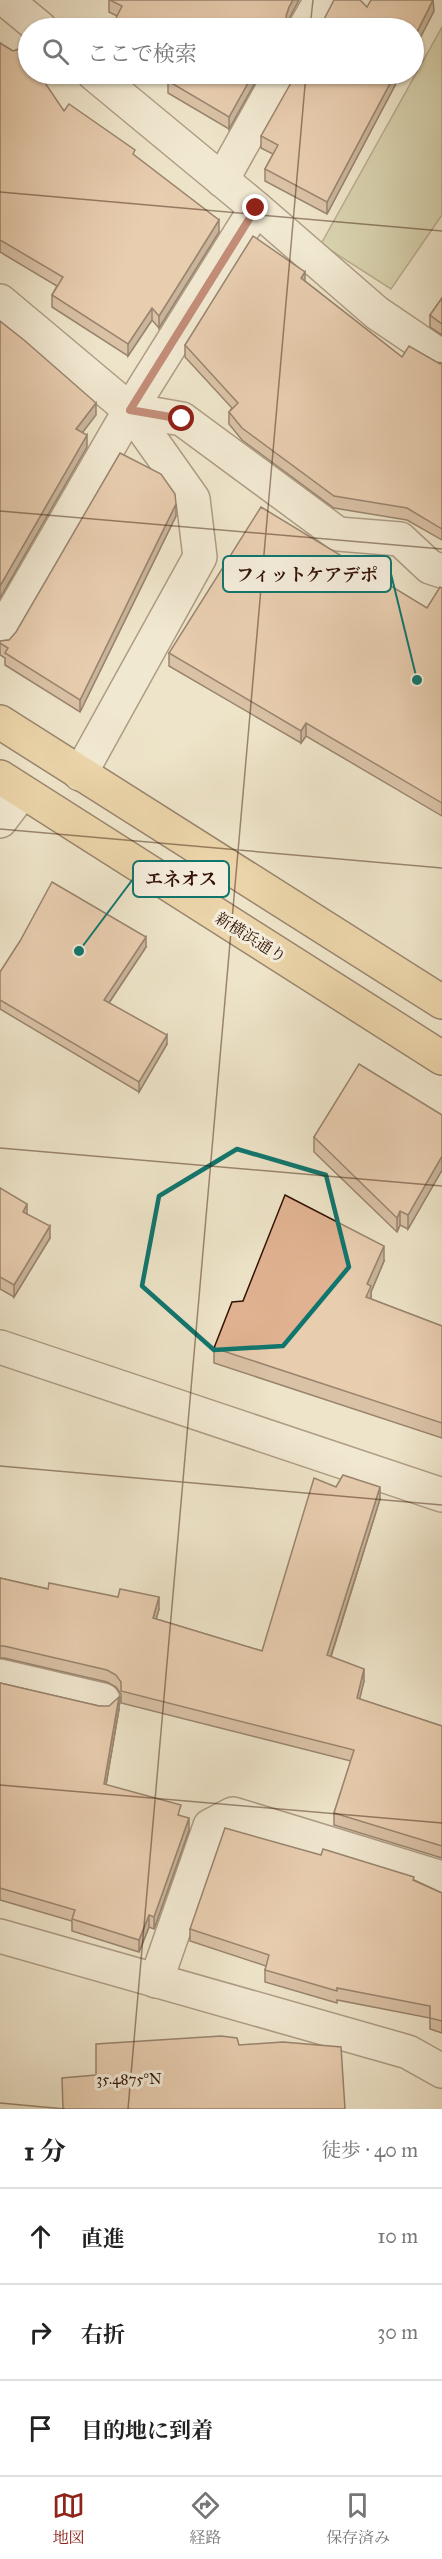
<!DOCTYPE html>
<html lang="ja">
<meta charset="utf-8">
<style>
:root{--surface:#fff;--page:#f2f2f2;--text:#222;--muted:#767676;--line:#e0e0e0;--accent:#8f2418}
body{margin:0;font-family:"IM FELL Great Primer","Noto Serif JP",serif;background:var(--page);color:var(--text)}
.stop{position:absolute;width:18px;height:18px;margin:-14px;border:4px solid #8f2418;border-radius:50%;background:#fff}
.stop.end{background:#8f2418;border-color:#fff;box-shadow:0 2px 6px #0008}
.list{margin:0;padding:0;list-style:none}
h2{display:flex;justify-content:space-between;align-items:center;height:78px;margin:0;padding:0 24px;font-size:26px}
h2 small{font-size:20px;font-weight:400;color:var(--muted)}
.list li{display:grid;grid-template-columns:39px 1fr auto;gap:18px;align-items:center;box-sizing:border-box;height:96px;padding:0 24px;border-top:2px solid var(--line)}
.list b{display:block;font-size:22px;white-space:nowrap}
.list em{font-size:20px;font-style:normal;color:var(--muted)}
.icon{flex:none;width:33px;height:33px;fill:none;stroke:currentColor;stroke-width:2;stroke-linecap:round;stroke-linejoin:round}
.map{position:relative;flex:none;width:442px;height:2109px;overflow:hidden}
.search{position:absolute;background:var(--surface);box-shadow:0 2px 4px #0004;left:18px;right:18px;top:18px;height:66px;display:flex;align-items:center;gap:15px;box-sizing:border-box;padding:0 21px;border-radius:33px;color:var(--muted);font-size:22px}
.sheet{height:366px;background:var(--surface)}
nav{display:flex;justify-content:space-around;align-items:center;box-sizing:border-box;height:84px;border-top:2px solid var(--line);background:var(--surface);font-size:16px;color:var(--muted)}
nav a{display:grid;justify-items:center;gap:3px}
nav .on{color:var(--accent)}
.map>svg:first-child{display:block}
.green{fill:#bfc293;stroke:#786a4b;stroke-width:1.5}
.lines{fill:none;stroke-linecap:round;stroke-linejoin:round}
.street-casing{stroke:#614634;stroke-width:36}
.primary-casing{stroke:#321203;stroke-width:36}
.street{stroke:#f4eddc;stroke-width:33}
.primary{stroke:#e7c284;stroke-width:33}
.wall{fill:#c1997d;stroke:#321203;stroke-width:1.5}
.shaded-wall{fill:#9d7d66;stroke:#321203;stroke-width:1.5}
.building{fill:#e0b291;stroke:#321203;stroke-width:1.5}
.route{stroke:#8f2418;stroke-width:8}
.marked{fill:none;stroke:#0f766e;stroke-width:4.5;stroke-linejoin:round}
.ticks{fill:none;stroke:#321203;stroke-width:1.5;stroke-opacity:0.45}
.labels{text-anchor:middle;stroke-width:6;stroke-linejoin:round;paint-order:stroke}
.street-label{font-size:16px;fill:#321203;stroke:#f4eddc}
.ticks-label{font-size:15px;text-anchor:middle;fill:#321203;stroke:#f4eddc;stroke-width:6;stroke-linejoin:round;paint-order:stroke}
.leader{fill:none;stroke:#0f766e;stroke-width:2}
.callout-dot{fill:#0f766e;stroke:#f4eddc;stroke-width:2}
.callout{fill:#f4eddc;stroke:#0f766e;stroke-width:2}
.callout-label{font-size:18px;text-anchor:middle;font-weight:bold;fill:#321203}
</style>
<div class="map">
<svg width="442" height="2109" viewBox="0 0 442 2109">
<rect width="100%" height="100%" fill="#eee4c9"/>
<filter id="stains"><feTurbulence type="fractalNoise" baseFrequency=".00333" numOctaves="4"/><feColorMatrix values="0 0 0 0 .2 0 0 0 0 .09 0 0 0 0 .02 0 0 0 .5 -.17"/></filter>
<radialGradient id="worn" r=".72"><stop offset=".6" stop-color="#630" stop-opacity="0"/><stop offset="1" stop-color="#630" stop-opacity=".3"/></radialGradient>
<path class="green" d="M442,27v188l-51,74 -70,-45z"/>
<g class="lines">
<g class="street-casing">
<g id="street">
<path d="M6,0l34,28"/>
<path d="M305,28l16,-28"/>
<path d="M94,74l162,134 121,105 65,44"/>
<path d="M222,180l59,-106"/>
<path d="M0,301l130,109 63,89 7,58 -120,217"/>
<path d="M130,410l52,9 156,115 62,5 30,28 12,4"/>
<path d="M0,635l130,-225 126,-202"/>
<path d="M0,821l22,-29"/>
<path d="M0,1347l442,148"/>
<path d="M0,1676l103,24"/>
<path d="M0,1936l408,116 34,19"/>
<path d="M156,1981l54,-155 23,-12 209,64"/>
</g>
</g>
<g class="primary-casing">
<g id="primary">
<path d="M0,722l442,280"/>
<path d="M0,777l442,281"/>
</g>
</g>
<use href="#street" class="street"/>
<use href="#primary" class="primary"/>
</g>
<g class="wall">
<path d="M109,0l180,19 -172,-3 -8,-4z"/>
<path d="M0,43l64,68 71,45 84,76 -60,96 -7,-8 -24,36 -76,-49v-12l5,-9 -57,-34z"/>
<path d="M166,74h94l-31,55 -61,-36v-12l3,-5z"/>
<path d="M401,74l-74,140 -62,-33v-12l8,-15 -12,-6v-12z"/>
<path d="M305,281l97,76 40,6v177l-35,-20 -73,-12 -92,-68 -13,-16v-12l3,-4 -47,-51v-12z"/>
<path d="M442,298v37l-12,-8v-12z"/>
<path d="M176,516l-96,196 -75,-47v-7l-5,-3v-14l9,-1z"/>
<path d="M442,588v228l-136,-80 -5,7 -132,-77v-13l258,-45z"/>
<path d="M146,947l-37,56 58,41 -28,48 -139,-83v-37z"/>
<path d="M442,1115v55l-34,59 -8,-4 -3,7 -83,-80v-15z"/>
<path d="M0,1188l27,26 23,24 -36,59 -14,-8z"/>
<path d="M384,1261l-13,31v7l71,27v112l-228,-75v-15l29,-47z"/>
<path d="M336,1487l44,12 -49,158 33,24 -5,18 83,27v132l-108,-33v-12l17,-52 -230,-58v-9l-5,-7 -9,-5 -103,-24h-4v-80l48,11 111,20 -3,10 106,32z"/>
<path d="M0,1683l99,23 20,3 -13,76 75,31 8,14 -35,99 -5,-2 -10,25 -67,-21v-10l-72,-21z"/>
<path d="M414,1880l28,13v140l-12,-4v-11l-93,-18v3l-72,-21v-12l1,-4 -76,-25v-12z"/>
</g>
<g class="shaded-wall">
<path d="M293,0h6l-10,19 -3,8v-11l3,-9z"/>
<path d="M433,0l1,11 -20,39v-12z"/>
<path d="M253,74h7l-31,55v-12z"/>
<path d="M395,74h6l-74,140v-12z"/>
<path d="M219,220v12l-60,96v-12z"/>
<path d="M305,272v12l-4,-6z"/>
<path d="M152,308v12l-24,36v-12z"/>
<path d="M96,403v12l-20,26v-12z"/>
<path d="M87,435v12l-87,151v-12z"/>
<path d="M176,504v12l-96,196v-12z"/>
<path d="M306,723v13l-5,7v-12z"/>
<path d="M146,937v10l-42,63v-10z"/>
<path d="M167,1035v9l-28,48v-10z"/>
<path d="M442,1156v14l-34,59v-14z"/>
<path d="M27,1204v12l-4,-4z"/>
<path d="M400,1211v14l-3,7v-14z"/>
<path d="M50,1226v12l-36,59v-12z"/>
<path d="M384,1246v15l-13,31v10l-5,10 1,-28z"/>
<path d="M380,1487v12l-53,169v-13z"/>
<path d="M159,1597v12l-6,21v-12z"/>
<path d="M364,1669v12l-7,29v-12z"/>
<path d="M119,1697v12l-15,87v-12z"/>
<path d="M189,1818v12l-35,99v-12z"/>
<path d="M149,1915v12l-10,25v-12z"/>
</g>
<g class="building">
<path d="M110,0h183l-4,7 -3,9 3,10 3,2h-181l11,-22z"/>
<path d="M334,0h26l7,7 4,-7h62l-19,38v-10h-96l3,-3z"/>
<path d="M0,43l13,8 9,-3 6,9v17h11l25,37 5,-7 66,46 -2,4 86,66 -60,96 -7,-8 -24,36 -76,-49 11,-18 -63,-37z"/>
<path d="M173,74h80l-24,43 -61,-36z"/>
<path d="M296,74h99l-68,128 -62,-33 13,-24 -17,-9z"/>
<path d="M253,236l52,36 -4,6 101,79 7,-11 31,18 2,-1v166l-35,-21 -73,-12 -92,-68 -13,-16 9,-9 -53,-58z"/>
<path d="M442,298v26l-12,-9z"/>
<path d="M0,321l24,19 72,63 -20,26 11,6 -87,151z"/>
<path d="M120,453l41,21 14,20 1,10 -96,196 -75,-47 3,-5 -8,-5v-2l9,-1 7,-8z"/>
<path d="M261,507l166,101 13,-21 2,1v215l-136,-80 -5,8 -132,-78z"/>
<path d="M52,882l94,55 -42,63 63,35 -28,47 -139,-82v-28l20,-31z"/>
<path d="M359,1064l83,51v41l-34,59 -8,-4 -3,7 -83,-81z"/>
<path d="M0,1188l27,16 -4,8 27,14 -36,59 -14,-8z"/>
<path d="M285,1195l99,51 -17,38 4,2 -5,11 76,29v97l-228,-75 18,-46 11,-1z"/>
<path d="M343,1475l37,12 -53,168 37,14 -7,29 85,28v120l-108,-33 20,-63 -233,-59v-9l-5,-7 -9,-5 -103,-24h-4v-68l48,11 1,-6 69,14 2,-8 39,8 -6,21 109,33 52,-173 22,9z"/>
<path d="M0,1683l99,23h10l10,-9 -15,87 77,21 -3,10 11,3 -35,99 -5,-2 -10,25 -67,-21 3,-9 -75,-22z"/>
<path d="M225,1828l96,27 2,-6 91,28 -1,3 29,13v128l-12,-3v-12l-93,-18v3l-72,-21 4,-15 -79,-26z"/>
<path d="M221,2036l16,2 2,7 44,-3 58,5 4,62h-282l-1,-31 34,-3v-31z"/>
</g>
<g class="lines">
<path class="route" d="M182,419l-52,-9 126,-202"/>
</g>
<path d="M0 0H442V2109H0ZM237,1149l89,26 23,92 -66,79 -69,4 -72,-64 17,-90z" fill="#eee4c9" fill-opacity=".55" fill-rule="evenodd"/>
<path class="marked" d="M237,1149l89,26 23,92 -66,79 -69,4 -72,-64 17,-90z"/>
<path class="ticks" d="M310,28l3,-28M0,192l442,39M0,511l442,38M0,829l442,39M0,1148l442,38M0,1466l442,39M0,1785l442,38M0,2103l65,6M128,2109l178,-2035"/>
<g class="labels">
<g class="street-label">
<text transform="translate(251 937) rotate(32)" y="6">新横浜通り</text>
</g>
</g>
<g class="ticks-label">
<text x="129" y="2084">35.4875°N</text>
</g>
<path class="leader" d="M417 680L391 574M79 951L133 879"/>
<g class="callout-dot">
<circle cx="417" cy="680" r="6"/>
<circle cx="79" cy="951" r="6"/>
</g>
<g class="callout">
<rect x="223" y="556" width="168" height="36" rx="6"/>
<rect x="133" y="861" width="96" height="36" rx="6"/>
</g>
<g class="callout-label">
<text x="307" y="581">フィットケアデポ</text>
<text x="181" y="885">エネオス</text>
</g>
<rect width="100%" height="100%" filter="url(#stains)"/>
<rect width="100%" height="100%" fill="url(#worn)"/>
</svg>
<div class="stop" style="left:182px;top:419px"></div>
<div class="stop end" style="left:256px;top:208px"></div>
<div class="search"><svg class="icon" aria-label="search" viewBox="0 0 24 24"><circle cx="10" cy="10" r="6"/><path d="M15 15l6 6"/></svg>ここで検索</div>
</div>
<section class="sheet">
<h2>1 分<small>徒歩 · 40 m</small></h2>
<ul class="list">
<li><svg class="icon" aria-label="ahead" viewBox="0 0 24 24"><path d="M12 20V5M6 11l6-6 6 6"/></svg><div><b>直進</b></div><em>10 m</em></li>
<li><svg class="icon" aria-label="right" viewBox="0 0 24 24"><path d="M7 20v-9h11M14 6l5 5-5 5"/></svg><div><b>右折</b></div><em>30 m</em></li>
<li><svg class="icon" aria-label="arrive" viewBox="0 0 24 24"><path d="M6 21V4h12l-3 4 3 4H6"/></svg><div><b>目的地に到着</b></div></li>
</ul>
</section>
<nav>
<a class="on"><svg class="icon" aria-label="map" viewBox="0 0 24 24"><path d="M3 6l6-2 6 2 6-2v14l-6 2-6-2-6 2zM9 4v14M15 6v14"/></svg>地図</a>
<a><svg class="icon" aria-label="directions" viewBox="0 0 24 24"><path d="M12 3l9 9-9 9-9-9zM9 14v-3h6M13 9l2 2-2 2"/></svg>経路</a>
<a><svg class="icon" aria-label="saved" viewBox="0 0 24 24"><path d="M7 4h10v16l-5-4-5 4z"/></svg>保存済み</a>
</nav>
